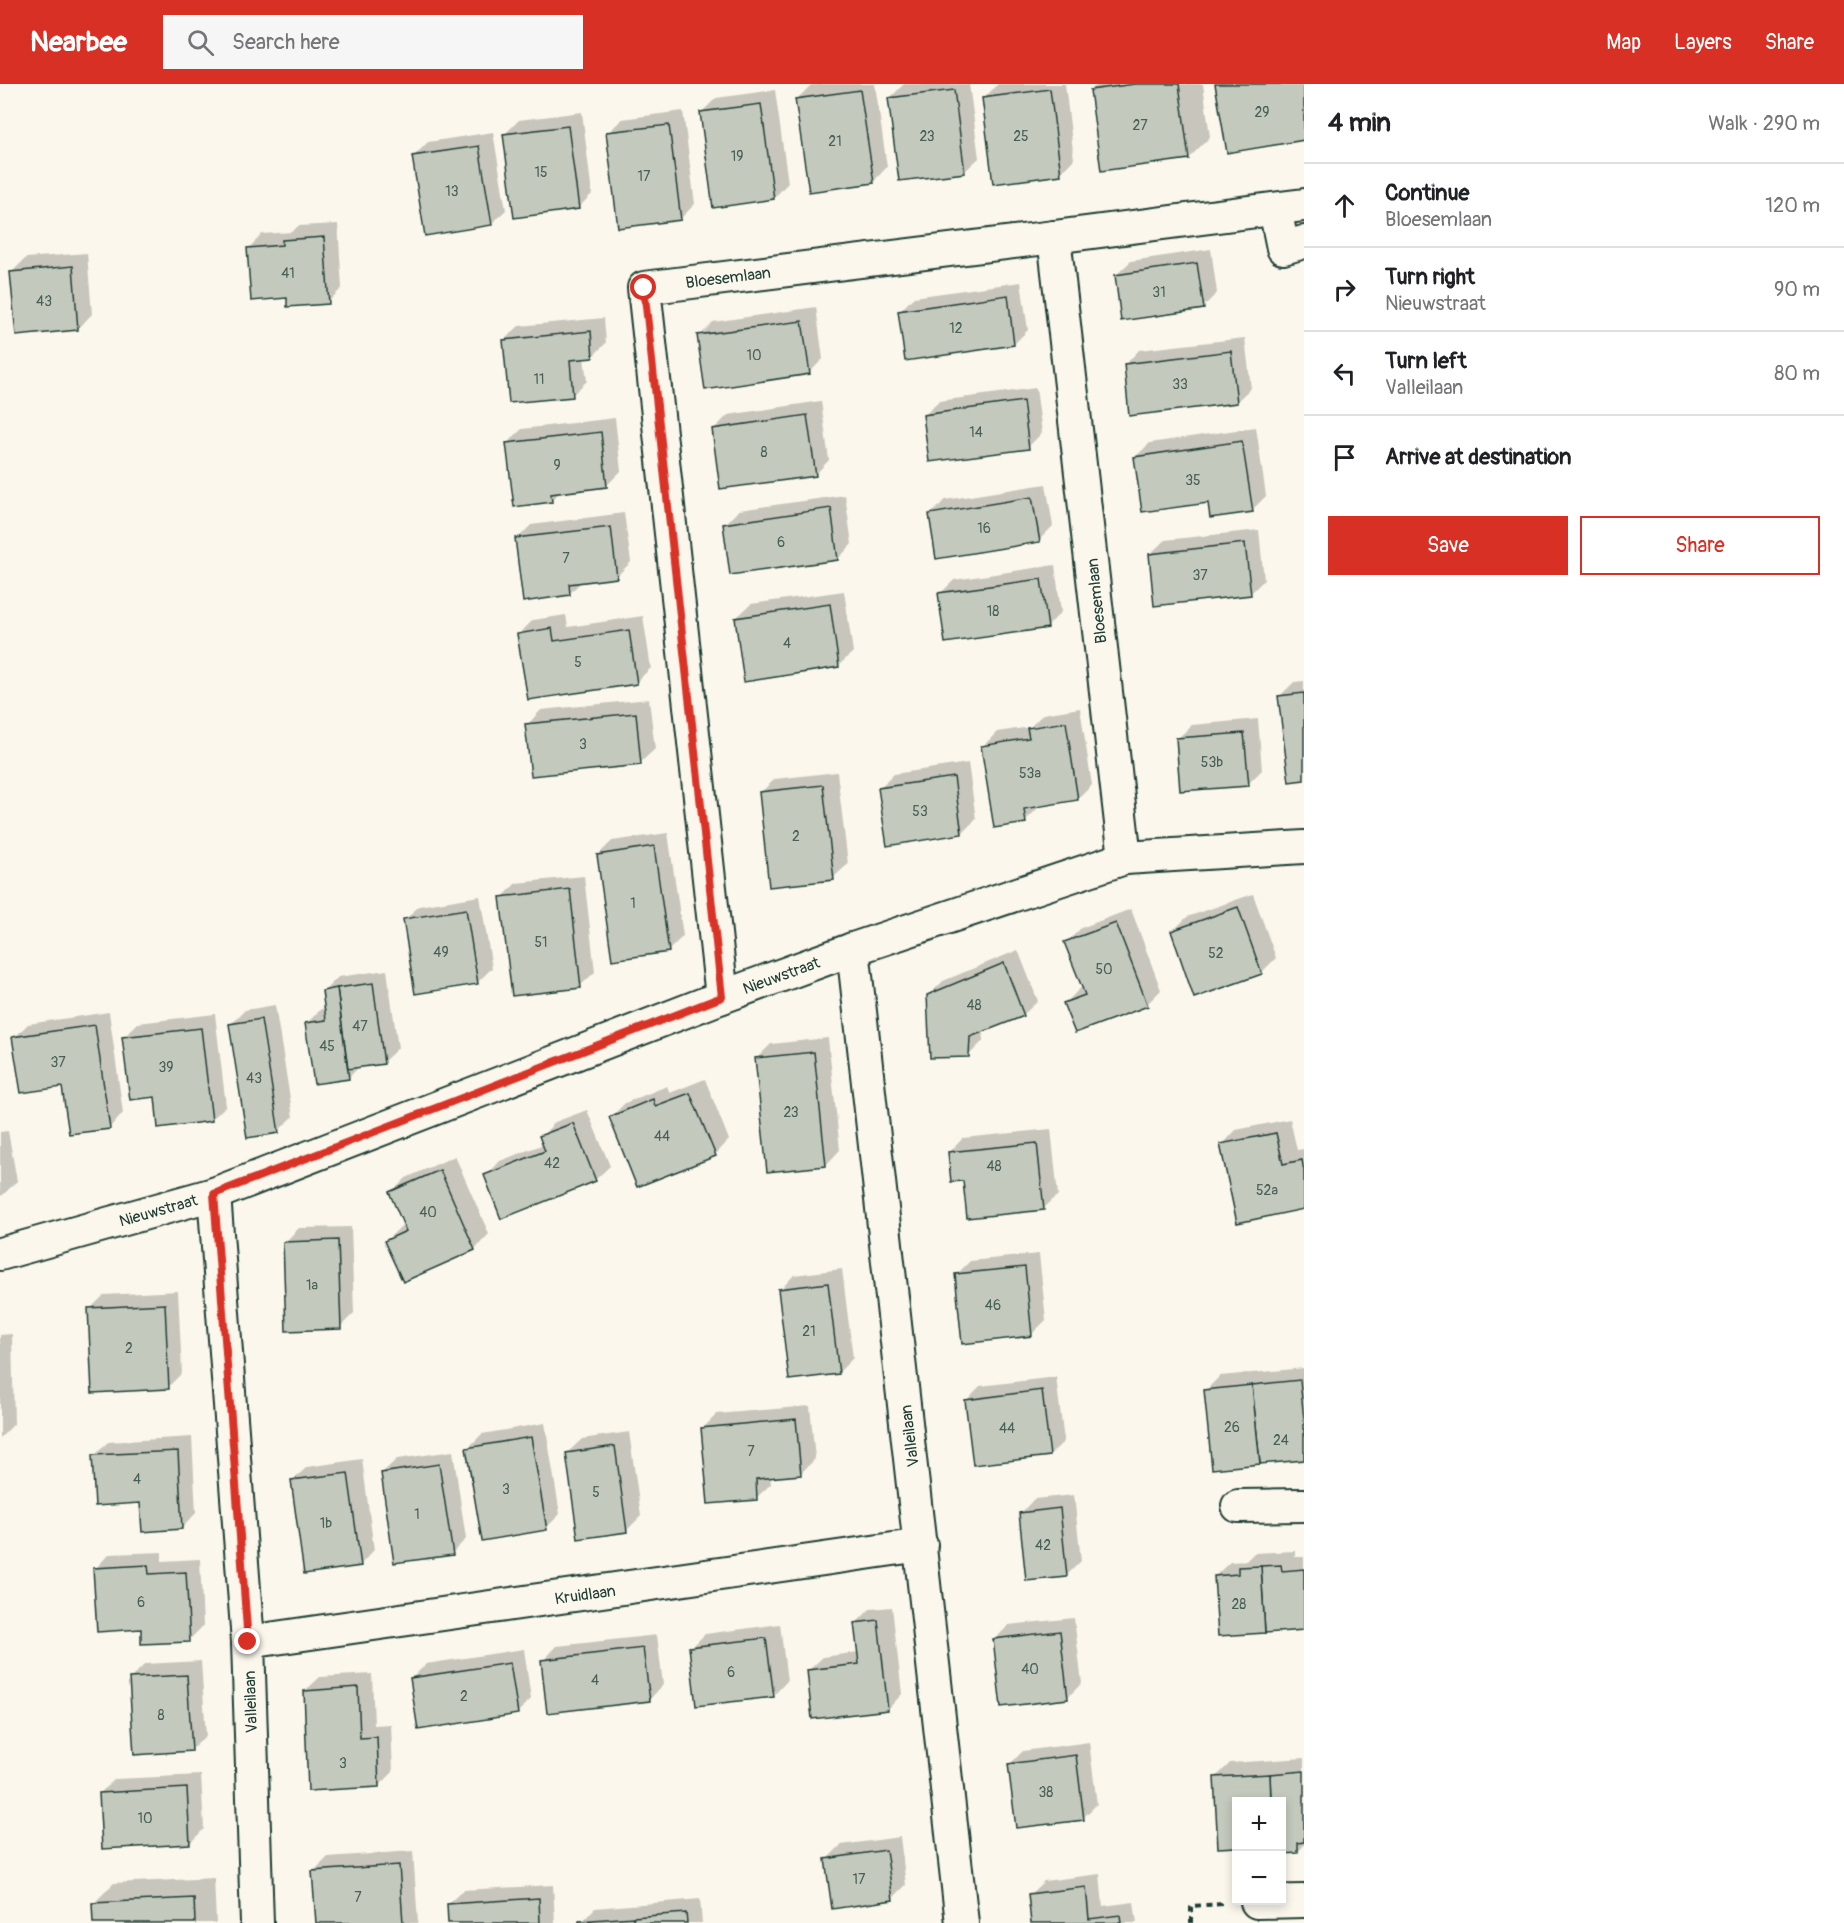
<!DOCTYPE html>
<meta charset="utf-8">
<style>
:root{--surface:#fff;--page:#f6f6f6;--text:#202124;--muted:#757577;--line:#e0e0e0;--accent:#d93025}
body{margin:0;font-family:Pangolin,sans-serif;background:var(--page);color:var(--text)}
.controls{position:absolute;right:18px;bottom:18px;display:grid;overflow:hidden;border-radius:0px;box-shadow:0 3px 9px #0003}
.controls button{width:54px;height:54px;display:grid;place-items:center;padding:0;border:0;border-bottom:2px solid var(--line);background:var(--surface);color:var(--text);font:30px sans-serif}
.stop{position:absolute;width:18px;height:18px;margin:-14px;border:4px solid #d93025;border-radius:50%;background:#fff}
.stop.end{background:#d93025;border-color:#fff;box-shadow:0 2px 6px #0008}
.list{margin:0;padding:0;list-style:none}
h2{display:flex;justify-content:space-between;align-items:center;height:78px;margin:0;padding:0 24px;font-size:26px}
h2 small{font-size:20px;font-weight:400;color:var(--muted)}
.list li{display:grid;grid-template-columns:39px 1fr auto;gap:18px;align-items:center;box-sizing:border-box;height:84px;padding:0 24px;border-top:2px solid var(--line)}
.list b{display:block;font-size:22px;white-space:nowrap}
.list p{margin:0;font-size:20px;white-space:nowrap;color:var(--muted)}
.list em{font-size:20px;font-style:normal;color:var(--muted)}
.actions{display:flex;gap:12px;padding:18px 24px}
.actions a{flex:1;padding:14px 0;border:2px solid var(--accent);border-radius:0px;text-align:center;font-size:21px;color:var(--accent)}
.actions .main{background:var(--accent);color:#fff}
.icon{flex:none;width:33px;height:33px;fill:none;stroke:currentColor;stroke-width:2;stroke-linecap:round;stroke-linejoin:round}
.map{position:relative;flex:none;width:1304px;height:1839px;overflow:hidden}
header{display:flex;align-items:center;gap:36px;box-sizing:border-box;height:84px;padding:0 30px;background:var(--accent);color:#fff}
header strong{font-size:28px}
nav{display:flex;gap:33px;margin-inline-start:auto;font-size:21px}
.search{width:420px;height:54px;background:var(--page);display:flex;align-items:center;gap:15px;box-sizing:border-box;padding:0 21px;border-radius:0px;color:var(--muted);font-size:22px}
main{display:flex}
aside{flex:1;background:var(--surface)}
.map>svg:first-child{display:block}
.shadow{fill:#0003}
.building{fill:#c4c9be;stroke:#1f3d34;stroke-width:1.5}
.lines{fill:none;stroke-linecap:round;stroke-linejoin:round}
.street-casing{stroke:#1f3d34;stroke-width:36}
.path{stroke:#1f3d34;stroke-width:4;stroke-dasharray:6 4.5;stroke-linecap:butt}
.street{stroke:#fbf7ec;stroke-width:32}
.route{stroke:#d93025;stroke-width:8}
.labels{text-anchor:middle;stroke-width:5;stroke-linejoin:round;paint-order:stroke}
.number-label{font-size:14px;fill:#486056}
.street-label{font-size:16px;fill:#1f3d34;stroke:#fbf7ec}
</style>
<header>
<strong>Nearbee</strong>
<div class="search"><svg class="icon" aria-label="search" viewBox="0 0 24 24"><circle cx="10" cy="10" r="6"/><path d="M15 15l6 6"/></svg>Search here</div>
<nav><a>Map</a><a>Layers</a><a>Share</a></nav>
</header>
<main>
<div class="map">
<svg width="1304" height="1839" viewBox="0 0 1304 1839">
<rect width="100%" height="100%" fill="#fbf7ec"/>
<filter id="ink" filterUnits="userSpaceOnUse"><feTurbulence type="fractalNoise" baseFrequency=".0167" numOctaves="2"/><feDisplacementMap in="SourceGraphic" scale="12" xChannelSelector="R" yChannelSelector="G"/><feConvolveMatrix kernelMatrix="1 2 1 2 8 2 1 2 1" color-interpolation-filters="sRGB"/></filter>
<g filter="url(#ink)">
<g class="shadow">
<path d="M819,0h56l12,83 -14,15 -76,-83 14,-14z"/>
<path d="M904,0h65l10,74 -15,14 -74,-74z"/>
<path d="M998,0h67l9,75 -14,15 -76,-76z"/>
<path d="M1098,0h105l7,53 -21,21 -98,-68z"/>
<path d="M775,6l13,93 -14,15 -73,-85 15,-15z"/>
<path d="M683,27l12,93 -14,14 -73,-85 14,-14z"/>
<path d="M582,28l10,82 -14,14 -74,-73 15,-15z"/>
<path d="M493,48l13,78 -15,14 -77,-68 14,-14z"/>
<path d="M338,140l4,64 -14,14 -40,-6 -40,-47 14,-15 30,-2 6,-6z"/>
<path d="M1211,165l6,44 -14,14 -87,-32 15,-14z"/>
<path d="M87,169l5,61 -14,15 -66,-57 14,-14z"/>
<path d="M1021,198l7,48 -14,14 -114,-33 14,-14z"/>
<path d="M816,223l7,52 -14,14 -110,-37 14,-14z"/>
<path d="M604,234l2,25 -14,14 -8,1 3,23 -15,14 -68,-55 15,-14z"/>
<path d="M1245,254l6,50 -15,14 -111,-37 14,-15z"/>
<path d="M1036,304l6,45 -14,14 -103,-32 14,-14z"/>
<path d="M821,317l8,59 -14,15 -101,-46 14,-14z"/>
<path d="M615,334l6,53 -14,14 -46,6 -10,10 -44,-58 15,-14z"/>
<path d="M1256,343l10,69 -14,14 -43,-9 -74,-44 15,-14z"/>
<path d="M1046,400l7,42 -14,14 -109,-25 15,-15z"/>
<path d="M845,411l7,49 -14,15 -113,-35 14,-14z"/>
<path d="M624,429l7,49 -15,15 -34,4 -13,13 -52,-55 14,-14z"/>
<path d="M1259,446l5,50 -14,14 -100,-40 15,-14z"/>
<path d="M1055,481l6,47 -14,15 -107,-33 14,-14z"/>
<path d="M844,507l9,61 -15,14 -102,-48 15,-14z"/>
<path d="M566,531l2,12 75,-11 8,52 -15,14 -117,-48 14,-14z"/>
<path d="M1304,597v98l-25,-82 15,-15z"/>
<path d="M649,615l6,50 -15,14 -113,-38 14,-15z"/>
<path d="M1080,624l12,77 -14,14 -39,6v2l-14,14 -42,-75 14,-14 33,-5 13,-13z"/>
<path d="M1258,635l4,51 -14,14 -71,-45 15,-14z"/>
<path d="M968,679l8,56 -14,14 -82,-45 14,-14z"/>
<path d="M837,688l11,92 -15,14 -73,-85 15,-14z"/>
<path d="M668,749l15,103 -14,14 -71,-95 14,-14z"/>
<path d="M584,792l11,96 -15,14 -78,-88 14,-15z"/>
<path d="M1253,810l23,64 -15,15 -88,-42 14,-14z"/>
<path d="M480,812l12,72 -15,15 -72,-63 14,-14z"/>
<path d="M1131,825l30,81 -14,14h-82l14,-15 4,-1 -17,-45 15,-15z"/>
<path d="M1018,866l20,51 -15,14 -40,15v11l-14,14 -40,-60 14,-14z"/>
<path d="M387,886l11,78 -15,14 -23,4 -11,11 -42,-54 14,-14h5l-2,-18 14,-14z"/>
<path d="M275,921l18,112 -15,14 -47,-107 14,-14z"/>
<path d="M109,928l14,101 -14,15 -95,-90 14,-14z"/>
<path d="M215,930l11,92 -15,14 -55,-25 -32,-58 14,-14z"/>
<path d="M828,954l12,112 -14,15 -69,-107 14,-14z"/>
<path d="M705,995l24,61 -14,15 -104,-38 14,-14 42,-17 3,7z"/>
<path d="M587,1026l23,56 -15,14 -109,-4 14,-15 44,-17 -3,-7 14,-15z"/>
<path d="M1290,1035l7,31 7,-1v59l-82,-63 14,-15z"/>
<path d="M1051,1045l7,66 -15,14 -78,-30 -16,-26 14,-15z"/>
<path d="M8,1047l9,50 -14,14 -3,1v-64z"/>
<path d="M455,1072l34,78 -14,15 -72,31 -17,-39 14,-14 5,-2 -14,-32 15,-15z"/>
<path d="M351,1143l3,86 -14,14 -56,-84 15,-15z"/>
<path d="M1039,1170l7,66 -15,15 -75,-60 14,-14z"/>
<path d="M842,1185l11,89 -14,14 -59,-82 14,-15z"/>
<path d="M178,1207l4,82 -14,14 -78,-78 14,-14z"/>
<path d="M12,1250l2,90 -14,14v-103z"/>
<path d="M1304,1284v90l-98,-68 14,-14z"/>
<path d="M1056,1293l8,64 -14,14 -84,-54 14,-15z"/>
<path d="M810,1322l5,53 -15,15 -30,2 1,8 -15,14 -53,-70 14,-14z"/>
<path d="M545,1339l15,91 -14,14 -78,-80 14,-14z"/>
<path d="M629,1348l12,84 -14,14 -60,-77 15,-14z"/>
<path d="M192,1353l4,76 -14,15 -40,-26 -48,-46 14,-14z"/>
<path d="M453,1367l13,88 -14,14 -70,-80 15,-14z"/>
<path d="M362,1375l12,91 -14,15 -68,-84 15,-14z"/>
<path d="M1074,1411l7,66 -14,14 -47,-61 14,-15z"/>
<path d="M1295,1467v6h9v71l-89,-52 15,-14 16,-1 8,-8z"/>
<path d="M162,1468v9l38,-2 3,67 -14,14 -47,-12 -47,-59 14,-15z"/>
<path d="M892,1523l10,87 -14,15 -80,-38 15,-14 36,-5 -3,-29 14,-14z"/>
<path d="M1074,1534l8,65 -14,14 -74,-57 15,-15z"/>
<path d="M780,1540l7,57 -14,15 -82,-48 14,-14z"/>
<path d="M657,1551l6,50 -14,15 -106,-39 14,-15z"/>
<path d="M524,1565l7,50 -14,14 -105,-35 14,-14z"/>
<path d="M201,1577l5,75 -15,14 -60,-72 14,-14z"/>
<path d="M372,1590l2,51 17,-1 2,48 -14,14 -74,-95 15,-14z"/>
<path d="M1089,1658l8,62 -14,14 -74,-53 14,-14z"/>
<path d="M1304,1674v87l-6,7 -16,1v-51h-46v43l-16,1 -5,-68 15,-15z"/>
<path d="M201,1691l3,54 -14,14 -90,-50 15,-14z"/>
<path d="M900,1753l6,48 -14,14 -65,-40 14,-14z"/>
<path d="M413,1767l5,72h-101l-3,-52 14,-14z"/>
<path d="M1100,1790l3,32 31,-4 3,21h-104l-4,-28 15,-14z"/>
<path d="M214,1794l2,45h-122l-1,-19 21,-21z"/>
<path d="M553,1801l2,38h-105l-2,-19 15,-14z"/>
<path d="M700,1815l2,24h-121l14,-15z"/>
</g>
<g class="building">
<path d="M1135,0h44l10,75 -88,12 -11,-81z"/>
<path d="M1215,0h89v56l-77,13z"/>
<path d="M1050,5l11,86 -68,9 -11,-86z"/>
<path d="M860,6l14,93 -65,9 -14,-93z"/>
<path d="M954,6l11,83 -66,8 -11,-83z"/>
<path d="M761,20l13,95 -61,9 -13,-96z"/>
<path d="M669,41l12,95 -63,8 -12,-96z"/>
<path d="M568,42l11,83 -65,9 -11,-84z"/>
<path d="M479,62l13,79 -67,11 -13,-80z"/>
<path d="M324,153l5,67 -42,3v-9l-36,3 -4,-53 35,-3v-5z"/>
<path d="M1197,179l7,46 -83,12 -6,-46z"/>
<path d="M73,182l5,64 -62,6 -6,-64z"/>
<path d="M1008,211l6,50 -109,16 -7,-50z"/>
<path d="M802,237l8,53 -105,16 -8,-55z"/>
<path d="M591,247l2,27 -23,2 3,37 -64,6 -6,-63z"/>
<path d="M1231,267l6,52 -108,13 -5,-52z"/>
<path d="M1023,317l6,48 -100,13 -6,-47z"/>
<path d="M807,331l9,61 -96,13 -8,-60z"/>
<path d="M601,348l6,55 -56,7 1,8 -38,5 -8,-64z"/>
<path d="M1242,357l11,71 -43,6 -2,-15 -66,9 -8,-55z"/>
<path d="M1032,413l8,45 -104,17 -7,-45z"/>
<path d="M831,424l7,52 -108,15 -7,-51z"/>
<path d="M611,443l6,51 -48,6 1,11 -47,7 -8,-64z"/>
<path d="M1245,459l6,52 -97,11 -5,-52z"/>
<path d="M1041,495l7,49 -103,15 -7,-50z"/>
<path d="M830,520l9,63 -95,15 -9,-64z"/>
<path d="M552,544l2,13 75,-11 8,54 -109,16 -11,-66z"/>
<path d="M1304,609v87l-15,2 -11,-86z"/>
<path d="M636,629l5,52 -110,11 -6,-52z"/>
<path d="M1066,638l12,78 -54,9 2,14 -32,5 -13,-82 48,-8 -2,-10z"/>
<path d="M1244,649l5,53 -69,5 -4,-53z"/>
<path d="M954,693l8,57 -75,12 -9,-58z"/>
<path d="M823,701l11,95 -65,7 -10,-95z"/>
<path d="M654,762l15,106 -57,8 -15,-105z"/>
<path d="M570,805l11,99 -69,8 -12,-99z"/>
<path d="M1238,823l24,67 -68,24 -23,-67z"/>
<path d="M466,825l12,75 -63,10 -12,-75z"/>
<path d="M1116,839l32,83 -73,27 -12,-30 22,-8 -21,-53z"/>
<path d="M1004,879l20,53 -54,21 -1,20 -39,1 -3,-63z"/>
<path d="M373,899l11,81 -36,5 -11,-81z"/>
<path d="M337,904l12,91 -35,5 -9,-61 21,-3 -4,-29z"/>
<path d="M261,935l18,114 -32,5 -18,-114z"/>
<path d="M95,941l15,104 -41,5 -7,-47 -41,6 -9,-56z"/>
<path d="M201,944l11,93 -54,7 -3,-31 -25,3 -8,-63z"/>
<path d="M814,968l12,114 -59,6 -12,-114z"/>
<path d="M690,1009l26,63 -79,31 -28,-70 44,-18 2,7z"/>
<path d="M573,1039l23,58 -95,38 -17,-44 61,-24 -6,-15z"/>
<path d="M1276,1049l7,31 19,-4 2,11v38l-67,14 -17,-79z"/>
<path d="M1037,1059l7,67 -77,8 -4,-37 -12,1 -3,-30z"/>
<path d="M440,1086l35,80 -72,32 -19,-41 22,-10 -17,-39z"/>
<path d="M338,1156l3,89 -55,2 -3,-89z"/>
<path d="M1025,1183l7,69 -70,8 -7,-70z"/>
<path d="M828,1199l11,91 -50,6 -11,-91z"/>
<path d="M165,1220l4,85 -77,4 -4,-85z"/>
<path d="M1300,1296l4,40v40l-44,4 -8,-79z"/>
<path d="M1252,1301l8,79 -48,5 -8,-79z"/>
<path d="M1042,1306l8,66 -77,9 -8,-65z"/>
<path d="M796,1335l5,56 -45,4 1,21 -49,4 -7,-76z"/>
<path d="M531,1353l16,93 -65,11 -16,-93z"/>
<path d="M615,1362l12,86 -49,7 -12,-86z"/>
<path d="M178,1367l4,78 -40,3 -2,-29 -45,3 -3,-51z"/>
<path d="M439,1380l14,91 -59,8 -13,-90z"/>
<path d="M348,1389l13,93 -57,8 -13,-94z"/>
<path d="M1060,1424l7,69 -41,4 -7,-68z"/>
<path d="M148,1481l1,9 37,-2 4,70 -49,2v-15l-44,3 -4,-64z"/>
<path d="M1281,1481l1,6 22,-2v61l-39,3 -4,-67z"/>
<path d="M1261,1482l4,67 -47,3 -4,-60 24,-2v-7z"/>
<path d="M878,1536l10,90 -76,9 -5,-49 52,-6 -5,-41z"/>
<path d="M1060,1547l8,68 -67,8 -8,-68z"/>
<path d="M766,1554l8,59 -78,9 -7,-59z"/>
<path d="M643,1564l7,53 -103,12 -6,-53z"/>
<path d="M510,1579l8,51 -100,16 -8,-52z"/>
<path d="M187,1591l5,76 -58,4 -5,-77z"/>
<path d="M358,1603l2,51 17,-1 2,50 -71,4 -4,-100z"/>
<path d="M1076,1671l8,65 -68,8 -8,-64z"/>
<path d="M1304,1687v71l-6,1v10l-16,1v-52h-11l-1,-28z"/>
<path d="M1270,1690l1,28h-35v45l-18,1 -4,-71z"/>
<path d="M187,1704l3,56 -88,5 -3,-56z"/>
<path d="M886,1766l7,50 -61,9 -7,-50z"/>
<path d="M399,1781l4,58h-87l-4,-52z"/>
<path d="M1086,1803l3,32 31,-4 1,8h-90l-3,-29z"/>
<path d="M194,1814l1,25h-102l-1,-20z"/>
<path d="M539,1814l1,25h-92l-1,-19z"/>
<path d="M686,1829l1,10h-54v-6z"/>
<path d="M633,1833v6h-54v-2z"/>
</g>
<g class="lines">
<g class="street-casing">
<g id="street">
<path d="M1275,125l8,39 21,-6"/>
<path d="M1054,153l250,-32"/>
<path d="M853,865l109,974"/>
<path d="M722,913l-78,-709 410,-51 71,621"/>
<path d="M214,1110l34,448 9,281"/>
<path d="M0,1170l214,-60 508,-197 131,-48 272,-91 179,-11"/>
<path d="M1238,1422l66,-1"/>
<path d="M248,1558l673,-97"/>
<path d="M1257,1818l47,-1"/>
</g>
</g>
<path class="path" d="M1191,1839v-17l32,-2"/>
<use href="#street" class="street"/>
</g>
</g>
<g class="lines" filter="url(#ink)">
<path class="route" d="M248,1558l-34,-448 508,-197 -78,-709"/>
</g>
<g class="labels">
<g class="number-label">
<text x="1262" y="33">29</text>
<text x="1140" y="46">27</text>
<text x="927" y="57">23</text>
<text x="1021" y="57">25</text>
<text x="835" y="62">21</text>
<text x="737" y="77">19</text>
<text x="541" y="93">15</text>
<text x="644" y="97">17</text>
<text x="452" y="112">13</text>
<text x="288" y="194">41</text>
<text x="1159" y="213">31</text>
<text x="44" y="222">43</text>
<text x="956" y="249">12</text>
<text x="754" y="276">10</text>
<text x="539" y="300">11</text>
<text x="1180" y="305">33</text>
<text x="976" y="353">14</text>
<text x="764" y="373">8</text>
<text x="557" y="386">9</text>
<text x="1193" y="401">35</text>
<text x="984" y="449">16</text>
<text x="781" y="463">6</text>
<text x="566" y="479">7</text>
<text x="1200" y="496">37</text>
<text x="993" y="532">18</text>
<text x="787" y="564">4</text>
<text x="578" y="583">5</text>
<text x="583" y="665">3</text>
<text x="1212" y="683">53b</text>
<text x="1030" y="694">53a</text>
<text x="920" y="732">53</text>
<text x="796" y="757">2</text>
<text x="633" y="824">1</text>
<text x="541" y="863">51</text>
<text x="441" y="873">49</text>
<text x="1216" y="874">52</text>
<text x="1104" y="890">50</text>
<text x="974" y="926">48</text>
<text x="360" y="947">47</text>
<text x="327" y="967">45</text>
<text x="58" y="983">37</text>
<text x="166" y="988">39</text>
<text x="254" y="999">43</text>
<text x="791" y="1033">23</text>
<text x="662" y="1057">44</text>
<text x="552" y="1084">42</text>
<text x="994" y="1087">48</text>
<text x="1267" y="1111">52a</text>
<text x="428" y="1133">40</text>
<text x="312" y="1206">1a</text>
<text x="993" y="1226">46</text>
<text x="809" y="1252">21</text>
<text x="129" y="1269">2</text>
<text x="1232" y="1348">26</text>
<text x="1007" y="1349">44</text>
<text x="1281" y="1361">24</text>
<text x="751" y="1372">7</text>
<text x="137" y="1400">4</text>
<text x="506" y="1410">3</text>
<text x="596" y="1413">5</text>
<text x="417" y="1435">1</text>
<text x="326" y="1444">1b</text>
<text x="1043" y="1466">42</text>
<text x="141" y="1523">6</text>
<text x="1239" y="1525">28</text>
<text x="1030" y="1590">40</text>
<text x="731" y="1593">6</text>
<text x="595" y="1601">4</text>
<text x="464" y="1617">2</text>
<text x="161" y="1636">8</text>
<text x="343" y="1684">3</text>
<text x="1046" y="1713">38</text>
<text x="145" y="1739">10</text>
<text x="859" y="1800">17</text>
<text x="358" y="1818">7</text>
</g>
<g class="street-label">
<text transform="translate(728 193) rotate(-7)" y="6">Bloesemlaan</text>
<text transform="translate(1096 517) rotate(-96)" y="6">Bloesemlaan</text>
<text transform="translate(781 891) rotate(-20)" y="6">Nieuwstraat</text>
<text transform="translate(158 1126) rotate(-16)" y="6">Nieuwstraat</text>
<text transform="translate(909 1352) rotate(-97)" y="6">Valleilaan</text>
<text transform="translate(585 1510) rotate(-8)" y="6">Kruidlaan</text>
<text transform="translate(250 1618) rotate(-92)" y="6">Valleilaan</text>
</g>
</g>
</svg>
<div class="controls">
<button>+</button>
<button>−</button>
</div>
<div class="stop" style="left:644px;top:204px"></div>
<div class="stop end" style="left:248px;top:1558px"></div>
</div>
<aside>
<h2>4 min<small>Walk · 290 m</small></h2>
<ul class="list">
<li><svg class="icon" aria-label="ahead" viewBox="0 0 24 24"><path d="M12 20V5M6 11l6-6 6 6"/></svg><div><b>Continue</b><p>Bloesemlaan</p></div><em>120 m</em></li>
<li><svg class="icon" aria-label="right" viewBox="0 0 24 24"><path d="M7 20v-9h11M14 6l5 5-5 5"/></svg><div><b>Turn right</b><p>Nieuwstraat</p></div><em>90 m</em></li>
<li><svg class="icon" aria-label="left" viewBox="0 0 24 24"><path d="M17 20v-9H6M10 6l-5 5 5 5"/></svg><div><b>Turn left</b><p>Valleilaan</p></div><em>80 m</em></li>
<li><svg class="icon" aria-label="arrive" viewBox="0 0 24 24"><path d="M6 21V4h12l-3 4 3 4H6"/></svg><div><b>Arrive at destination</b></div></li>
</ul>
<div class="actions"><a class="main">Save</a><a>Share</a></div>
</aside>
</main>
